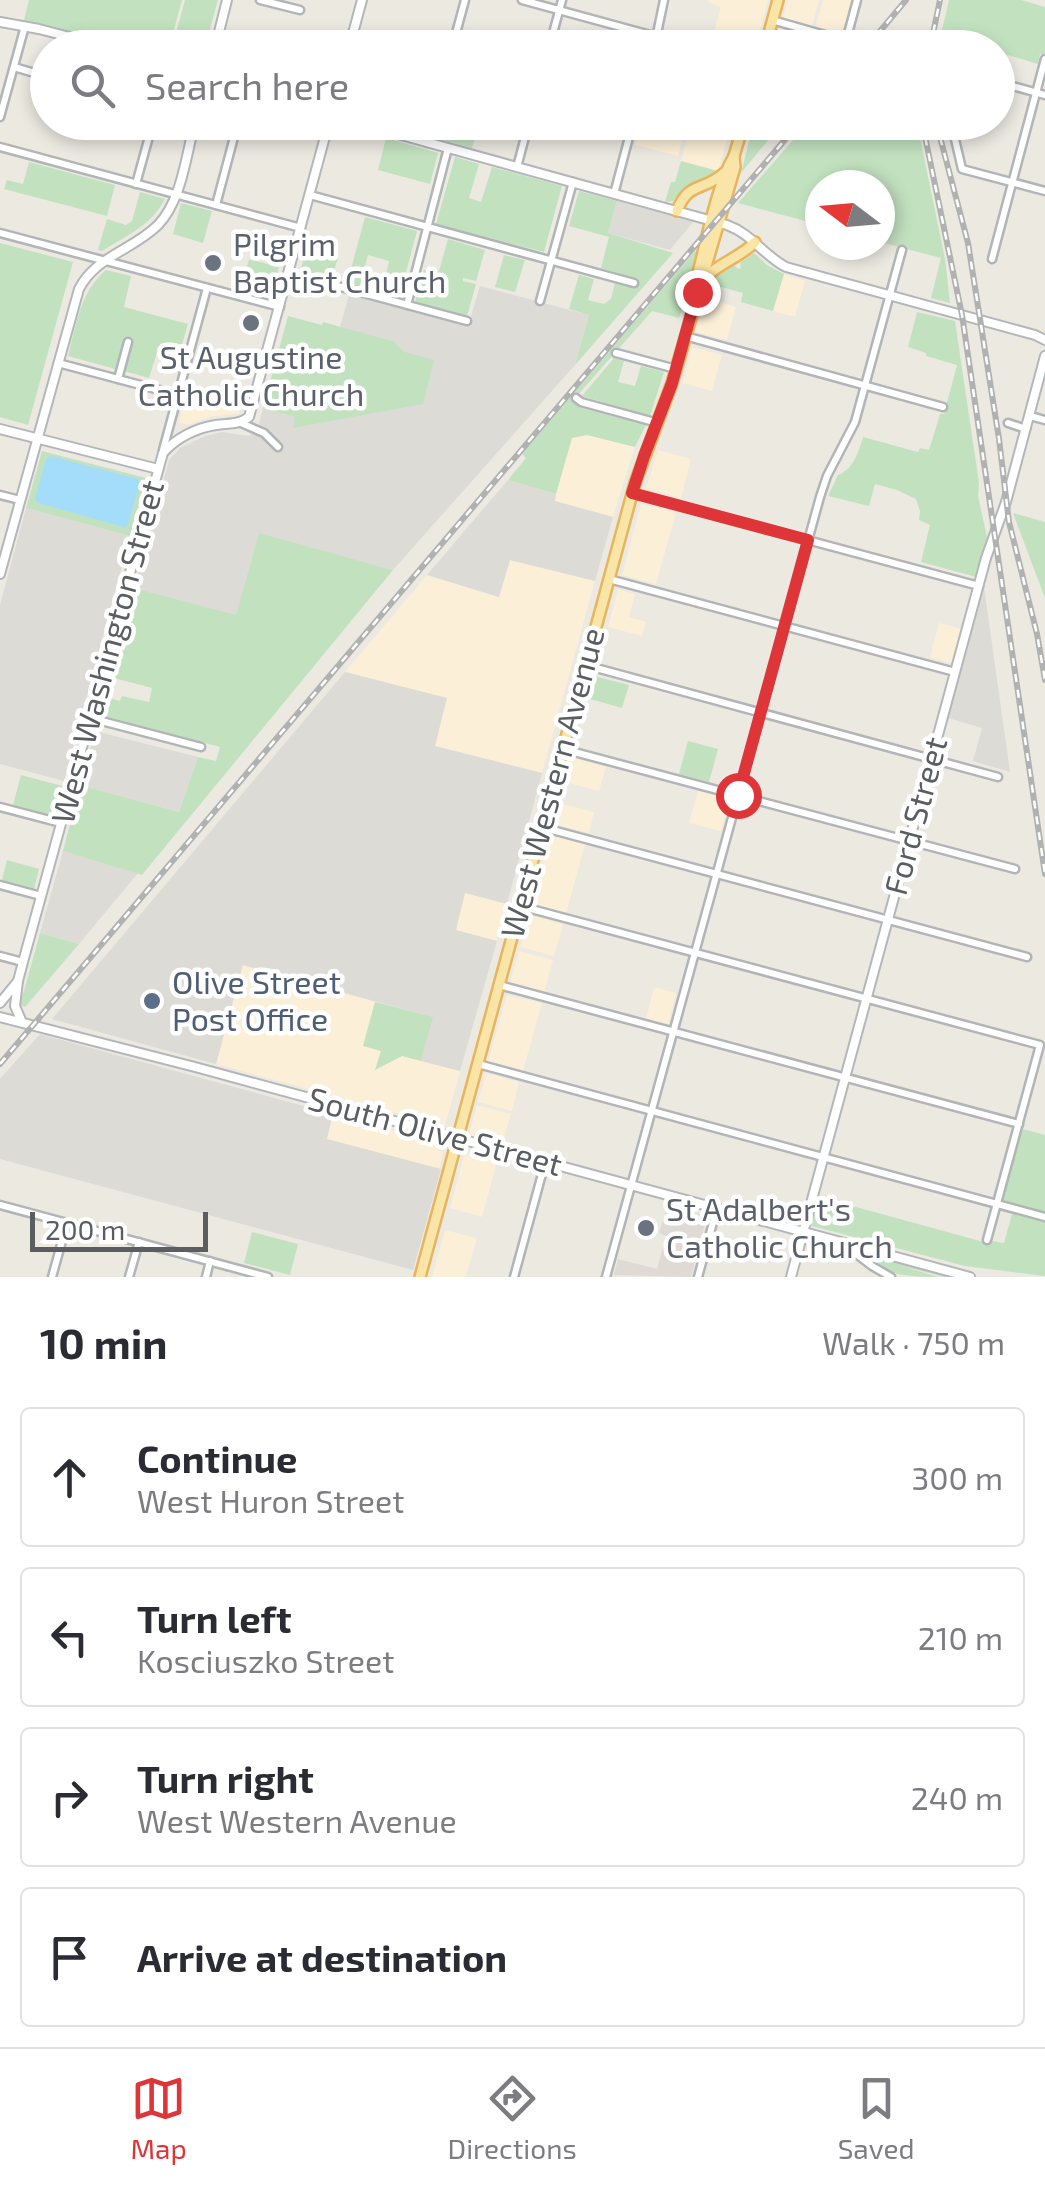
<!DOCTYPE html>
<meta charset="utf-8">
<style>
:root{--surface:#fff;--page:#f7f7f7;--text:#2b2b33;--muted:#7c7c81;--line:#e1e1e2;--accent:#de3539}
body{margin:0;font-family:"Exo 2",sans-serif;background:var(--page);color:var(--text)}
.compass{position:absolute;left:805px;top:170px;width:90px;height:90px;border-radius:50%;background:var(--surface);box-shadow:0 5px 15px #0003;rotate:286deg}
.scale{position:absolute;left:30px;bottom:25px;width:178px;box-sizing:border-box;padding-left:10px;border:5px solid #5a5e61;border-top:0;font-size:28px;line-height:35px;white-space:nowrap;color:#5a5e61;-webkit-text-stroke:8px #fff;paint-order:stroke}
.stop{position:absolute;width:30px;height:30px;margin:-22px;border:8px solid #de3539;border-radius:50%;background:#fff}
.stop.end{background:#de3539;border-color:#fff;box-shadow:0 2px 10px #0008}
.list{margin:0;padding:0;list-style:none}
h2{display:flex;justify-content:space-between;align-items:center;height:130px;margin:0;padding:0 40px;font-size:42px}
h2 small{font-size:32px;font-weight:400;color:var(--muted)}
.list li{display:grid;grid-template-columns:65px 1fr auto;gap:30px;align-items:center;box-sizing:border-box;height:140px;margin:0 20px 20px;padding:0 20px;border:2px solid var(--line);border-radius:10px}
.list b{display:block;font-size:38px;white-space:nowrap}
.list p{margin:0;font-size:32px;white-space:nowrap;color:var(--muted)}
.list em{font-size:32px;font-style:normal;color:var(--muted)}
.icon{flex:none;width:55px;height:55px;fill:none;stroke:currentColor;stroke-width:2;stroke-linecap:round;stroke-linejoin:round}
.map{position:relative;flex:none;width:1045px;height:1277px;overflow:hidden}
.search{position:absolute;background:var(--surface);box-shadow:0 5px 15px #0003;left:30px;right:30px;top:30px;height:110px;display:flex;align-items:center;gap:25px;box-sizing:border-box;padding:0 35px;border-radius:55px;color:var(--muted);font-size:38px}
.sheet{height:770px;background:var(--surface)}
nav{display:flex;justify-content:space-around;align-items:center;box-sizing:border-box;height:140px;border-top:2px solid var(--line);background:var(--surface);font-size:28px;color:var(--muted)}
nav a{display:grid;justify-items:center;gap:5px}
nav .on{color:var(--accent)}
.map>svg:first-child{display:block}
.commercial{fill:#fbefd7}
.industrial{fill:#dddbd6}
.education{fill:#dfdad3}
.green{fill:#c2e2bf}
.water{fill:#a4ddfa}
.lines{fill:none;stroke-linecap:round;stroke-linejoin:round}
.street-casing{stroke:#b2b5b8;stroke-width:11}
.secondary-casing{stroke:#b3b7bb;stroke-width:12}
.primary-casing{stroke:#e8b45e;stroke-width:14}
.street{stroke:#fff;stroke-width:6}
.secondary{stroke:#fff;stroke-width:8}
.primary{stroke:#fae5a8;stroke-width:9}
.rail-casing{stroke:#b0b1b1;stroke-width:6}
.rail{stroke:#fff;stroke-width:2.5;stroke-dasharray:8;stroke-linecap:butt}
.route{stroke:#de3539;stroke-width:12}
.worship-dot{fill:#6b7280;stroke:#fff;stroke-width:4}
.service-dot{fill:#5c6f8a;stroke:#fff;stroke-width:4}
.labels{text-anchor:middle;stroke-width:9;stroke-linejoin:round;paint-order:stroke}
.worship-label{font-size:32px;fill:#5b616d;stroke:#fff;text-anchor:start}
.street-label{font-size:32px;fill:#5a5e61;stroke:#fff}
.service-label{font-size:32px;fill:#4e5e75;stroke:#fff;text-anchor:start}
</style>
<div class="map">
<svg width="1045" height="1277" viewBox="0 0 1045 1277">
<rect width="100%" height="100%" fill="#ece9e1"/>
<g class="commercial">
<path d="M708,0h60l-12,47 -46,-1 11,-39 -13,-5z"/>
<path d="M787,0h32l-7,27 -29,-8z"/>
<path d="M823,0h29l-9,36 -28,-8z"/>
<path d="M779,28l60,16 -3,3 -62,1z"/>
<path d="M641,123h46l-9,33 -43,-11z"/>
<path d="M689,130l38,10 -9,31 -37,-10z"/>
<path d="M784,274l21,7 -10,36 -22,-6z"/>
<path d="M706,298l30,9 -9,33 -31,-8z"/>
<path d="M692,347l30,8 -10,36 -29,-8z"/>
<path d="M189,385l54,14 -4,15 -26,2 -26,9 -8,-2z"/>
<path d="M587,435l48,12 -22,70 -59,-16 18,-63z"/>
<path d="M658,450l33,9 -10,39 -35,-10z"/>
<path d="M641,504l35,9 -20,71 -34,-9z"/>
<path d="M510,560l85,21 -53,192 -107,-27 11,-48 -101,-26 82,-97 72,22z"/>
<path d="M618,589l17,5 -6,23 17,5 -4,14 -34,-9z"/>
<path d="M939,623l23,6 -10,34 -22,-6z"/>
<path d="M571,757l35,10 -7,24 -34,-9z"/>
<path d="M698,791l32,8 -9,32 -32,-8z"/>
<path d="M559,803l35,9 -5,21 -36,-9z"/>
<path d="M553,835l32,9 -19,70 -35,-10 18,-67z"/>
<path d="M465,892l42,12 -10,37 -42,-11z"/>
<path d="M529,915l34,9 -9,32 -34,-9z"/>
<path d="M519,951l34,9 -9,33 -34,-10z"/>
<path d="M242,965l133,37 -12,43 18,5 -5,19 26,-13 58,15 -15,55 -229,-62z"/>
<path d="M654,987l22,6 -8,33 -22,-7z"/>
<path d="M507,995l35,8 -19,68 -35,-9z"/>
<path d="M486,1073l33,9 -7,29 -34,-9z"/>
<path d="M477,1105l34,9 -9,30 -33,-9z"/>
<path d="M333,1114l105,29 -1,7 6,2 -4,17 -113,-30z"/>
<path d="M471,1153l27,6 -16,58 -32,-9 14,-52z"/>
<path d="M445,1230l32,8 -11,39h-34z"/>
</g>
<g class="industrial">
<path d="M617,201l76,21 -23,28 -62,-17z"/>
<path d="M480,286l109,29 -14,50 -182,205 -134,-36 -23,82 -102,-28 35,-128 11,-12 25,-12 17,-4 27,4 10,-12 4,-16 33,9 -3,10 112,-75 -12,-11 -53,-14 9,-32 119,31z"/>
<path d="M508,480l48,14 -1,7 58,16 -18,64 -85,-21 -11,37 -72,-22z"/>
<path d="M26,508l104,28 -66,245 -64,-17v-159z"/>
<path d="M984,587l26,185 -37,-11 9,-33 -34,-10z"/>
<path d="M345,672l102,26 -12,48 107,27 -35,131 -42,-11 -9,37 41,11 -37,130 -39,-10 11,-44 -189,-52 -27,99 -164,-45z"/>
<path d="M95,731l103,26 -19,55 -99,-27z"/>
<path d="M63,851l75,22 -59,71 -39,-11z"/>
<path d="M40,1034l293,80 -6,25 114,30 -28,101 -413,-111v-80z"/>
</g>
<path class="education" d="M668,1205l39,11 -16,61 -77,-2 4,-16 39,10 9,-33 -7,-3z"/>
<g class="green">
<path d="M29,0h153l-13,48 -40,-1 -105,-27z"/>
<path d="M185,0h33l-13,47h-33z"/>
<path d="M949,0h72l24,7v48l-5,-1 -2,10 -34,-10 -6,7v-13l-60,-1z"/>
<path d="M440,123h16l22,5 -6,20 -36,-10z"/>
<path d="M768,123h16l-11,7 1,3 -33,40 11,-43 8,1z"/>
<path d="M808,123h109l28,136 5,44 -19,-5 10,-40 -61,-16v-57h-60v40l-82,-22z"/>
<path d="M386,138l52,15 -8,31 -52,-14z"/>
<path d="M455,157l24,7 -10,34 12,4 11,-35 70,19 -18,66 -108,-28z"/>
<path d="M681,161l37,10c-17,15 -28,5 -45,30l-8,1 6,-20h4z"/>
<path d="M29,162l86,23 -8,31 -103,-27 3,-9 16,4z"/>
<path d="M579,191l38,10 -9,32 65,20 -98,112 14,-50 -20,-6 10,-34 15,4 -6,21 16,4 7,-5 4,-16 15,4 8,-8 -37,-11 8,-31 -40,-11z"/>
<path d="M140,192l25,7c-13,26 -39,37 -63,52l-4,-1 9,-31 19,6 6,-4z"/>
<path d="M181,203l31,8 -9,32 -30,-9z"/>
<path d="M365,217l52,14 -18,68 -17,-5 7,-33 -21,-6 -9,33 -12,-4z"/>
<path d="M448,239l37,11 -9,31 -13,-3v3l13,3 -9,32 -52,-14 9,-32 11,3 4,-2z"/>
<path d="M0,243l73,19 -45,163 -28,-8z"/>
<path d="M306,250l32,8 -7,22 -31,-8z"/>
<path d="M695,251l2,3 -18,64 -27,-7 -77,87 -1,5 7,5 65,17 -11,22 -48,-12 -15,3 -16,56 -48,-14 18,-22 -4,-4z"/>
<path d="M754,253l13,12 17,9 -11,37 -32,-9 2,-9 -33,-9 5,-10 19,-9 4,4 3,-1 -1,-5z"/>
<path d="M504,255l21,5 -10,32 -20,-5z"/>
<path d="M249,259l30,8 -5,20 -15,-4 -3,9 -15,-4z"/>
<path d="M106,270l25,6 -7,31 64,17 -10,34 -21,-6 -8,26 -25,-7 7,-29 -7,-2 -9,29 -47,-13c8,-30 12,-65 38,-86z"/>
<path d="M917,312l38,9 24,162 -1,13 9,41 -11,40 -55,-15 9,-37 -11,-5 1,-9 -4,-12 -19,-9 -22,-6 -6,22 -41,-10 10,-21c15,-5 21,-24 25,-38l55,15 2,-4 9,2 11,-36h4l13,-49 -31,-9v-3l-18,-6z"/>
<path d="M288,316l34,9 1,-3 70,19 12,11 29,8 -11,44 -130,24 2,-11 -32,-9z"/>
<path d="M614,358l10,3 -6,21 17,4 6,-20 23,6 -14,44 -68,-20z"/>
<path d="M42,451l104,27 -16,58 -104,-28z"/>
<path d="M1013,513l32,9v76z"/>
<path d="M259,533l134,37 -251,305 -79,-24 17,-66 99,27 19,-55 18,4 4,-14 -120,-32 5,-18 15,4 2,-5 27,6 3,-14 -42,-11 24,-89 102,27z"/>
<path d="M594,676l35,9 -7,23 -35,-10z"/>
<path d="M688,741l30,8 -9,33 -30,-8z"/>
<path d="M21,775l41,11 -9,30 -40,-11z"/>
<path d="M7,860l32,9 -5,20 -32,-9z"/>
<path d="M40,933l39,11 -54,63 -5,-2z"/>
<path d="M375,1002l58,15 -12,44 -19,-5 -27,14 6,-19 -18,-5z"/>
<path d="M1023,1129l22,6v78l-41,-11 -3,-3z"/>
<path d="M816,1196l175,48 1,-3 12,2 8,-29 33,6v56l-80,-10 -153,-40 -2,-4z"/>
<path d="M252,1232l46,12 -8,31 -46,-12z"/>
<path d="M857,1251l98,26h-11l-45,-12 39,12c-41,0 -54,-4 -81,-26z"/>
</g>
<path class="water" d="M50,456l89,23 1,3 -12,43 -4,2 -86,-24 -3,-4 11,-40z"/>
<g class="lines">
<g class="street-casing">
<g id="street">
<path d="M260,0l40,10"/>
<path d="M522,0l176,48"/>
<path d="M772,20l74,21 11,-41"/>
<path d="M452,48l13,-48"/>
<path d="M549,48l13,-48"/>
<path d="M654,48l10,-48"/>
<path d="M14,67l34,10"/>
<path d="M998,82l47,13"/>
<path d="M0,117l25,-91"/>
<path d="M951,122l11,47 83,22"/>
<path d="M427,143l5,-21"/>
<path d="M0,147l301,81"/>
<path d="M517,167l12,-45"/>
<path d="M136,184l17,-62"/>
<path d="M614,194l19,-72"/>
<path d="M310,195l324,88"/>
<path d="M216,205l22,-83"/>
<path d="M0,233l280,74"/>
<path d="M992,259l53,-200"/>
<path d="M289,273l178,48"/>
<path d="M540,301l33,-119"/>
<path d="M407,305l41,-157"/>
<path d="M685,336l258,71"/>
<path d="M616,353l60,16"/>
<path d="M58,363l120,32"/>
<path d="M118,379l10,-37"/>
<path d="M576,398l5,4 77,21"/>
<path d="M1030,416l15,4"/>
<path d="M241,423l23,10 14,14"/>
<path d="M1008,423l18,6"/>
<path d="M163,450l44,-162"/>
<path d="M632,493l347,93"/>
<path d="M0,495l20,5"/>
<path d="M609,579l346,93"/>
<path d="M585,665l413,112"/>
<path d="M90,718l111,29"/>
<path d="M563,749l452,120"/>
<path d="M0,807l61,16"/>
<path d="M541,827l486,130"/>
<path d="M0,885l41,11"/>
<path d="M520,906l520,139 -53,195"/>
<path d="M0,956l23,6"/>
<path d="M499,985l520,139"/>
<path d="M478,1064l567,153"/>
<path d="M0,1205l268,72"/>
<path d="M842,1243l30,23 19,11"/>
<path d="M52,1277l15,-54"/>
<path d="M129,1277l10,-35"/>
<path d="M206,1277l4,-16"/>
<path d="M514,1277l31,-114"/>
<path d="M606,1277l214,-780 7,-21 28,-54 47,-172"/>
<path d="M698,1277l19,-69"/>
</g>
</g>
<g class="secondary-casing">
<g id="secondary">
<path d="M0,22l39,7 73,19"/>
<path d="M215,48l12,-48"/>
<path d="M349,48l13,-48"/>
<path d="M354,122l373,103c25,9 36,30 59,42l249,68 10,5"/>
<path d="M0,429l158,40"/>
<path d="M0,574l79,-285c17,-33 54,-39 79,-64 24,-25 28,-70 37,-103"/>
<path d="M18,981l-3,25 6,14"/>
<path d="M0,1003l18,-22 5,-19 140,-509c13,-15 33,-25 53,-28 13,-2 22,0 33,-8l80,-295"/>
<path d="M0,1017l195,50 775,210"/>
<path d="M791,1277l195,-719 20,-56 39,-146"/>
</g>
</g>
<g class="primary-casing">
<g id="primary">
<path d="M765,48l13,-48"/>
<path d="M677,211c11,-30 28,-20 47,-38"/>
<path d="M704,279c14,-16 36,-21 51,-37"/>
<path d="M697,290l-1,-10c10,-35 20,-94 38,-124"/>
<path d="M420,1277l215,-794 37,-100 63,-216 -1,-11 10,-34"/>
</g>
</g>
<use href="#street" class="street"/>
<use href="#secondary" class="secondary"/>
<use href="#primary" class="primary"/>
<g class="rail-casing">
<g id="rail">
<path d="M866,48l40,-48"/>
<path d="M930,48l10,-48"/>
<path d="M922,122l40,193 83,559"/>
<path d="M936,122l32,121 31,196 10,83 28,112 8,46"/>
<path d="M0,1064l800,-942"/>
</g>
</g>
<use href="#rail" class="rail"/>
</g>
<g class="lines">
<path class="route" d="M697,292l-25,91 -28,73 -12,37 176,47 -70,255"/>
</g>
<g class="worship-dot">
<circle cx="213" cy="263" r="10"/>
<circle cx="251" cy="323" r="10"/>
<circle cx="646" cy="1228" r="10"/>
</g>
<circle class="service-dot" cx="152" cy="1001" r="10"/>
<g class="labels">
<g class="worship-label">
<text x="233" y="256">Pilgrim<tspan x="233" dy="37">Baptist Church</tspan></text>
<text x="251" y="369" text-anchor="middle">St Augustine<tspan x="251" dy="37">Catholic Church</tspan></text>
<text x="666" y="1221">St Adalbert's<tspan x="666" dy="37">Catholic Church</tspan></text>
</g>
<g class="street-label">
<text transform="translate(108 652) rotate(-75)" y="11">West Washington Street</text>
<text transform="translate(553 783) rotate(-75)" y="11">West Western Avenue</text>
<text transform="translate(916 816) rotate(-75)" y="11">Ford Street</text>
<text transform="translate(435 1132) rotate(15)" y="11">South Olive Street</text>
</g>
<g class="service-label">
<text x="172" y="994">Olive Street<tspan x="172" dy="37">Post Office</tspan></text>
</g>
</g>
</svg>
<svg class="compass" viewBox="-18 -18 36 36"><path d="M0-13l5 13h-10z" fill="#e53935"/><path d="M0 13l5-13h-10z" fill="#7c7c81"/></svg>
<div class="scale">200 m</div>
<div class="stop" style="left:738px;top:795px"></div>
<div class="stop end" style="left:697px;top:292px"></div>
<div class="search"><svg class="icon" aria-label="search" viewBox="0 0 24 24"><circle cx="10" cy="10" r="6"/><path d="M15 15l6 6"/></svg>Search here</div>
</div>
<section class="sheet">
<h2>10 min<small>Walk · 750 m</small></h2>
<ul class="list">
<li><svg class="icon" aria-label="ahead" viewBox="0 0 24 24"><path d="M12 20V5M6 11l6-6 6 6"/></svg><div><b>Continue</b><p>West Huron Street</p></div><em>300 m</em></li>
<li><svg class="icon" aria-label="left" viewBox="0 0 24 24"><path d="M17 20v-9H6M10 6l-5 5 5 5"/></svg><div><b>Turn left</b><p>Kosciuszko Street</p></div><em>210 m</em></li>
<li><svg class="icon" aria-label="right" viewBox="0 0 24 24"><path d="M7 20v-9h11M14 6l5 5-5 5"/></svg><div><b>Turn right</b><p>West Western Avenue</p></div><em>240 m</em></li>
<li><svg class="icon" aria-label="arrive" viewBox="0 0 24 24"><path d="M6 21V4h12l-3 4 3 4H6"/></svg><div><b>Arrive at destination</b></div></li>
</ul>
</section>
<nav>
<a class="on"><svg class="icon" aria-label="map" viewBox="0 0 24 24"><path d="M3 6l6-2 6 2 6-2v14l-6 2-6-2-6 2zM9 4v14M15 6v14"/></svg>Map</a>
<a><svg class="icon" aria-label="directions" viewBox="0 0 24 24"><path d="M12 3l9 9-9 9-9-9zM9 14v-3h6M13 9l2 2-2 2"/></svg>Directions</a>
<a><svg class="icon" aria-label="saved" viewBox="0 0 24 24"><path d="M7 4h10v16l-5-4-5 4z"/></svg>Saved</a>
</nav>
